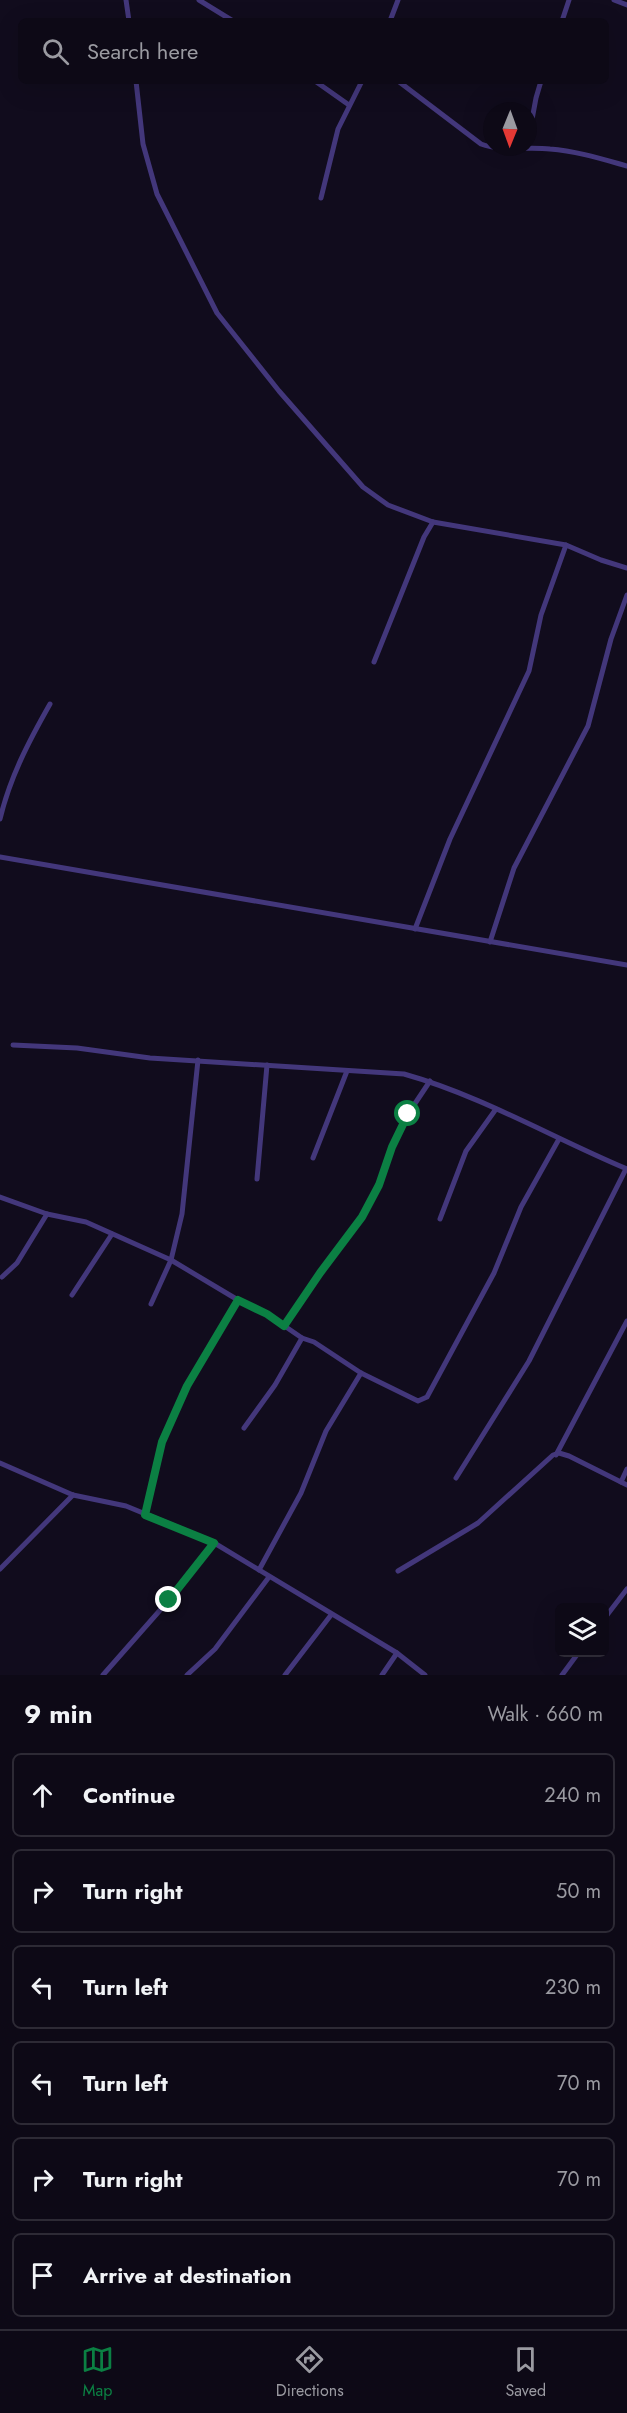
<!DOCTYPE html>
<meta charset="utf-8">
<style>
:root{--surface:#0d0916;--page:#16121f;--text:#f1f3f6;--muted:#9a9aa1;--line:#2d2a35;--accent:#0b8043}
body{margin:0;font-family:Jost,sans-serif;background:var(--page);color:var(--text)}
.controls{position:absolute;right:18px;bottom:18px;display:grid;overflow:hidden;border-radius:9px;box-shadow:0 6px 24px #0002}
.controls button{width:54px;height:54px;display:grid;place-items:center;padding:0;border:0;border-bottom:2px solid var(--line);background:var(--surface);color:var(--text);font:30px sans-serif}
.compass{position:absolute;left:483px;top:102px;width:54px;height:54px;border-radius:50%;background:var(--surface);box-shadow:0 6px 24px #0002;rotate:181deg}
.stop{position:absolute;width:18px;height:18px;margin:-14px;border:4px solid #0b8043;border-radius:50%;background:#fff}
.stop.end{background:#0b8043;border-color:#fff;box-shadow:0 2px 6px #0008}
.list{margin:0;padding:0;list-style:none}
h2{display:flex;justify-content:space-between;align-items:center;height:78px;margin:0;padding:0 24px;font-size:26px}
h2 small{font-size:20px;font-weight:400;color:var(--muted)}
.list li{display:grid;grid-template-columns:39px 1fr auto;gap:18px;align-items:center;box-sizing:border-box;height:84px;margin:0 12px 12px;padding:0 12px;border:2px solid var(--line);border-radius:9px}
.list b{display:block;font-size:22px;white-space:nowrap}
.list em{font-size:20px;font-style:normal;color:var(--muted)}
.icon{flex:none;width:33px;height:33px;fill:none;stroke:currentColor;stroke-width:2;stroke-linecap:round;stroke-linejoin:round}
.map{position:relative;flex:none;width:627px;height:1675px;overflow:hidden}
.search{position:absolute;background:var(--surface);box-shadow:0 6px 24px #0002;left:18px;right:18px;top:18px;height:66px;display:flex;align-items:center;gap:15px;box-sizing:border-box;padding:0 21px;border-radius:9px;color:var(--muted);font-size:22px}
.sheet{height:654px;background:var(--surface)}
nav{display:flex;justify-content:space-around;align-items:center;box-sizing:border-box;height:84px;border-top:2px solid var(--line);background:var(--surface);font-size:16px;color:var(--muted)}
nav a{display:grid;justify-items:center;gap:3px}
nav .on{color:var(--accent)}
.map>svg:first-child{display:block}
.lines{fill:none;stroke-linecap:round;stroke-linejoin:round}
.street{stroke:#43377b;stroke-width:5}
.route{stroke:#0b8043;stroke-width:8}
</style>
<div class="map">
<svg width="627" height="1675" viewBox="0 0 627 1675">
<rect width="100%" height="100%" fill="#110c1d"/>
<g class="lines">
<g class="street">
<path d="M126,0l3,21"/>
<path d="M199,0l34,21"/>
<path d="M614,0l13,5"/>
<path d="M390,21l8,-21"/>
<path d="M562,21l7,-21"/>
<path d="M136,81l7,63 14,50 60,119 62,78 84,96 25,18 45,17 133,23 35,15 26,8"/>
<path d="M315,81l34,24"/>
<path d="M398,81l83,63c21,8 47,2 69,5 26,2 52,10 77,17"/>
<path d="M528,141l8,-43 5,-17"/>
<path d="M321,198l17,-69 24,-48"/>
<path d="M374,662l50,-125 9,-15"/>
<path d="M0,819c10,-42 29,-78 50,-115"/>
<path d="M0,857l627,108"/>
<path d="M415,929l35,-90 79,-168 12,-56 25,-70"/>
<path d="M490,942l24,-74 74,-142 23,-87 16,-44"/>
<path d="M13,1045l64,3 73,10 254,16c78,22 149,64 223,95"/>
<path d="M313,1158l34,-87"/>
<path d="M257,1179l10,-114"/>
<path d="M0,1197l47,17 39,8 85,38 67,40 29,14 35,24 12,4 47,31 57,28 9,-4 67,-124 27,-66 38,-68"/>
<path d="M440,1219l26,-68 30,-42"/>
<path d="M2,1277l15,-14 30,-49"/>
<path d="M72,1295l40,-61"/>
<path d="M151,1304l20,-44 11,-46 16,-154"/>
<path d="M284,1326l36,-53 42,-56 17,-32 13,-38 16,-33 22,-33"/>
<path d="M244,1428l31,-43 27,-47"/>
<path d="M556,1455l71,-134"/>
<path d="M0,1463l73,32 53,11 85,35 186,112 28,22"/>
<path d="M456,1478l73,-117 97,-192"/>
<path d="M621,1482l6,-13"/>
<path d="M145,1515l17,-73 25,-56 51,-86"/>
<path d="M0,1569l73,-74"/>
<path d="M259,1570l42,-77 25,-62 35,-58"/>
<path d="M398,1571l80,-48 75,-68 6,-2 10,3 58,29"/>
<path d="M604,1619l23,-30"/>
<path d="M103,1675l66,-75 45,-57"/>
<path d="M187,1675l28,-26 54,-72"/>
<path d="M285,1675l46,-60"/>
<path d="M382,1675l15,-22"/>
<path d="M562,1675l17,-23"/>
</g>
</g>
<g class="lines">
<path class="route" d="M169,1600l45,-57 -69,-28 17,-73 25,-56 51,-86 29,14 17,12 36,-53 42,-56 17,-32 13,-38 16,-33"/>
</g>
</svg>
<div class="controls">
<button><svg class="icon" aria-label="layers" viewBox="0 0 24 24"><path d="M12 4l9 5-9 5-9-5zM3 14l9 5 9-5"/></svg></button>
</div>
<svg class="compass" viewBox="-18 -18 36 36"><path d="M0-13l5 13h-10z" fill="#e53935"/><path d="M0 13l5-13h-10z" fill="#9a9aa1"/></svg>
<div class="stop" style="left:408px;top:1114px"></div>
<div class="stop end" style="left:169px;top:1600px"></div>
<div class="search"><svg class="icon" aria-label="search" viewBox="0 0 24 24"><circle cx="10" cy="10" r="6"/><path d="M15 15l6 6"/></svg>Search here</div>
</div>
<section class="sheet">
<h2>9 min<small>Walk · 660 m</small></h2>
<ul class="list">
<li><svg class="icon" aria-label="ahead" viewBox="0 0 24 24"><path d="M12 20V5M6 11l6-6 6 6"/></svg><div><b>Continue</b></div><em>240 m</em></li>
<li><svg class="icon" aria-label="right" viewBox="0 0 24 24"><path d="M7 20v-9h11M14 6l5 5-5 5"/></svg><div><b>Turn right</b></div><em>50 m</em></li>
<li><svg class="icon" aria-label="left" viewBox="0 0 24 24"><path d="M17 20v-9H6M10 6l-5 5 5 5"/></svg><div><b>Turn left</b></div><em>230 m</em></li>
<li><svg class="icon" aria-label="left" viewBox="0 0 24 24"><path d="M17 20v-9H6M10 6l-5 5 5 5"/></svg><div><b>Turn left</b></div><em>70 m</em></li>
<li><svg class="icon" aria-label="right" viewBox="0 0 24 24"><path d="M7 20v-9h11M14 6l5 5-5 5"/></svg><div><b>Turn right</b></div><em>70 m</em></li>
<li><svg class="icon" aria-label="arrive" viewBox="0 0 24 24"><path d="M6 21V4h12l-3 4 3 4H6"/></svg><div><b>Arrive at destination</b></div></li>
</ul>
</section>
<nav>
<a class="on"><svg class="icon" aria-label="map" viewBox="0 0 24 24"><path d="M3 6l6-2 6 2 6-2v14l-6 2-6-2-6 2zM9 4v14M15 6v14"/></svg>Map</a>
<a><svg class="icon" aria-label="directions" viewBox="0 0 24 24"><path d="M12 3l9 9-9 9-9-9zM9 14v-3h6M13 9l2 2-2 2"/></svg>Directions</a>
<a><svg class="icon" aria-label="saved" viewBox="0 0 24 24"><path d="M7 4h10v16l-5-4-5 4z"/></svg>Saved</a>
</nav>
